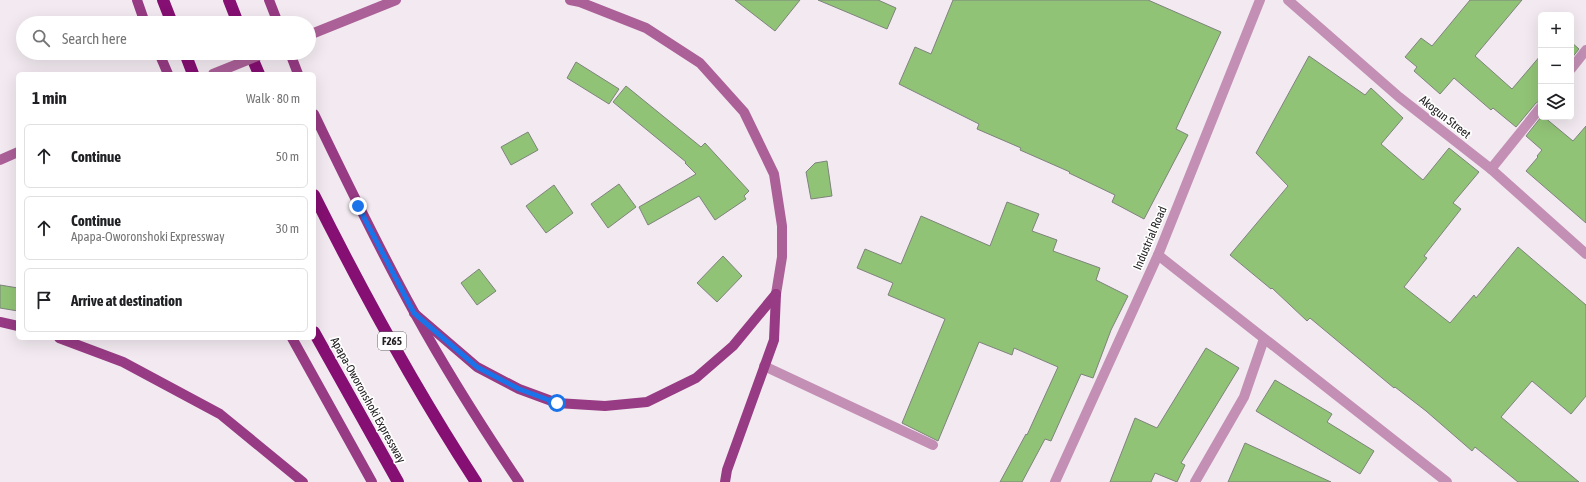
<!DOCTYPE html>
<meta charset="utf-8">
<style>
:root{--surface:#fff;--page:#f6f6f6;--text:#202124;--muted:#757577;--line:#e0e0e0}
body{margin:0;font-family:"Asap Condensed",sans-serif;background:var(--page);color:var(--text)}
.controls{position:absolute;right:12px;top:12px;display:grid;overflow:hidden;border-radius:6px;box-shadow:0 4px 16px #0002}
.controls button{width:36px;height:36px;display:grid;place-items:center;padding:0;border:0;border-bottom:1px solid var(--line);background:var(--surface);color:var(--text);font:20px sans-serif}
.stop{position:absolute;width:12px;height:12px;margin:-9px;border:3px solid #1a73e8;border-radius:50%;background:#fff}
.stop.end{background:#1a73e8;border-color:#fff;box-shadow:0 1px 4px #0008}
.list{margin:0;padding:0;list-style:none}
h2{display:flex;justify-content:space-between;align-items:center;height:52px;margin:0;padding:0 16px;font-size:17px}
h2 small{font-size:13px;font-weight:400;color:var(--muted)}
.list li{display:grid;grid-template-columns:26px 1fr auto;gap:12px;align-items:center;box-sizing:border-box;height:64px;margin:0 8px 8px;padding:0 8px;border:1px solid var(--line);border-radius:6px}
.list b{display:block;font-size:15px;white-space:nowrap}
.list p{margin:0;font-size:13px;white-space:nowrap;color:var(--muted)}
.list em{font-size:13px;font-style:normal;color:var(--muted)}
.icon{flex:none;width:22px;height:22px;fill:none;stroke:currentColor;stroke-width:2;stroke-linecap:round;stroke-linejoin:round}
.map{position:relative;flex:none;width:1586px;height:482px;overflow:hidden}
.search{position:absolute;background:var(--surface);box-shadow:0 4px 16px #0002;left:16px;top:16px;width:300px;height:44px;display:flex;align-items:center;gap:10px;box-sizing:border-box;padding:0 14px;border-radius:22px;color:var(--muted);font-size:15px}
.panel{position:absolute;background:var(--surface);box-shadow:0 4px 16px #0002;left:16px;top:72px;width:300px;height:268px;border-radius:6px}
.map>svg:first-child{display:block}
.building{fill:#91c376;stroke:#7e837c}
.lines{fill:none;stroke-linecap:round;stroke-linejoin:round}
.lane{stroke:#c38fb5;stroke-width:10}
.street{stroke:#c38fb5;stroke-width:10}
.secondary{stroke:#ab6098;stroke-width:10}
.primary{stroke:#973b84;stroke-width:10}
.highway{stroke:#850f72;stroke-width:12}
.secondary-bridge{stroke:#ab6098;stroke-width:10}
.route{stroke:#1a73e8;stroke-width:5}
.labels{text-anchor:middle;stroke-width:3.5;stroke-linejoin:round;paint-order:stroke}
.shield{fill:#fff;stroke:#666465;stroke-width:1}
.shield-label{font-size:11px;font-weight:bold;fill:#242123}
.street-label{font-size:12px;fill:#242123;stroke:#fff}
</style>
<div class="map">
<svg width="1586" height="482" viewBox="0 0 1586 482">
<rect width="100%" height="100%" fill="#f2eaf0"/>
<g class="building">
<path d="M735,0h65l-25,31z"/>
<path d="M818,0h60l18,8 -9,21z"/>
<path d="M953,0h195l73,32 -45,97 12,6 -44,84 -32,-17 3,-7 -46,-22 1,-1 -50,-22 1,-2 -44,-19 2,-5 -80,-40 16,-37 16,7z"/>
<path d="M1470,0h52l-47,56 37,33 29,-34v45l-5,3 -20,24 -23,-19 -2,2 -37,-32 -14,16 -26,-23 3,-4 -12,-10 16,-19 11,8z"/>
<path d="M1571,42l8,7 -8,10z"/>
<path d="M1309,56l56,39 6,-7 32,30 -22,26 42,36 26,-32 30,24 -26,31 8,6 -37,47 3,2 -23,29 46,36 24,-28 2,3 42,-51 68,58v91l-15,18 -39,-33 -31,36 78,65h-61l-43,-35 -3,4 -46,-40 -31,-24 -1,1 -84,-70 -3,3 -35,-33 -1,1 -41,-34 58,-69 -32,-33z"/>
<path d="M576,62l43,27 -10,15 -42,-26z"/>
<path d="M626,86l75,61 4,-4 44,48 -5,5 2,3 -31,21 -16,-24 -51,29 -9,-18 57,-33 -11,-11 1,-1 -73,-60z"/>
<path d="M1541,117h3l29,24 13,-15v97l-60,-52 12,-14 -1,-1 5,-6 -16,-14z"/>
<path d="M528,132l10,18 -27,15 -10,-18z"/>
<path d="M827,161l5,35 -21,3 -5,-27 9,-9z"/>
<path d="M619,184l17,23 -28,21 -17,-24z"/>
<path d="M554,185l19,28 -27,20 -20,-27z"/>
<path d="M1007,202l32,12 -7,17 25,9 -4,11 47,17 -4,12 32,16 -17,34 -18,48 -12,-4 -30,67 -6,-2 -23,43h-22l26,-48 1,1 31,-68 -44,-19 -2,7 -33,-13 -41,99 -36,-18 43,-104 -57,-24 5,-12 -36,-15 8,-19 36,15 20,-48 69,30z"/>
<path d="M723,256l19,20 -25,26 -20,-19z"/>
<path d="M479,269l17,22 -19,14 -16,-22z"/>
<path d="M0,285l18,3v23l-18,-3z"/>
<path d="M1206,348l33,20 -58,95 4,2 -8,17 -22,-9 -4,9h-41l25,-64 22,10z"/>
<path d="M1275,380l57,34 -5,8 47,29 -14,23 -104,-63z"/>
<path d="M1245,443l86,39h-103z"/>
</g>
<g class="lines">
<path class="lane" d="M764,366l169,79"/>
<g class="street">
<path d="M1288,0l111,97 92,72 95,85"/>
<path d="M1571,69l15,-19"/>
<path d="M1491,169l50,-62"/>
<path d="M1158,255l289,227"/>
<path d="M1055,482l103,-227 102,-255"/>
<path d="M1195,482l49,-85 20,-58"/>
</g>
<g class="secondary">
<path d="M570,0l10,2 66,26 54,35 44,49 30,62 8,52v31l-6,37"/>
<path d="M309,35l87,-35"/>
<path d="M0,160l18,-8"/>
</g>
<g class="primary">
<path d="M137,0l8,23"/>
<path d="M269,0l9,23"/>
<path d="M159,53l9,21"/>
<path d="M290,53l8,21"/>
<path d="M314,114c32,66 64,133 100,198 32,58 68,115 105,170"/>
<path d="M414,313l63,54 42,22 38,14 48,3 42,-4 49,-24 37,-32 43,-52"/>
<path d="M0,322l18,4"/>
<path d="M59,338l64,24 97,52 83,68"/>
<path d="M292,338l80,144"/>
<path d="M725,482l2,-12 47,-130 2,-46"/>
</g>
<g class="highway">
<path d="M163,0l9,23"/>
<path d="M229,0l9,23"/>
<path d="M185,53l8,21"/>
<path d="M250,53l9,21"/>
<path d="M314,195c49,98 102,195 162,287"/>
<path d="M314,332l84,150"/>
</g>
<path class="secondary-bridge" d="M213,74l52,-21"/>
</g>
<g class="lines">
<path class="route" d="M358,206l56,107 63,54 42,22 38,14"/>
</g>
<g class="labels">
<rect class="shield" x="378" y="332" width="28" height="18" rx="3"/>
<g class="shield-label">
<text x="392" y="345">F265</text>
</g>
<g class="street-label">
<text transform="translate(1445 117) rotate(38)" y="4">Akogun Street</text>
<text transform="translate(1150 238) rotate(-67)" y="4">Industrial Road</text>
<text transform="translate(368 400) rotate(61)" y="4">Apapa-Oworonshoki Expressway</text>
</g>
</g>
</svg>
<div class="controls">
<button>+</button>
<button>−</button>
<button><svg class="icon" aria-label="layers" viewBox="0 0 24 24"><path d="M12 4l9 5-9 5-9-5zM3 14l9 5 9-5"/></svg></button>
</div>
<div class="stop" style="left:557px;top:403px"></div>
<div class="stop end" style="left:358px;top:206px"></div>
<div class="search"><svg class="icon" aria-label="search" viewBox="0 0 24 24"><circle cx="10" cy="10" r="6"/><path d="M15 15l6 6"/></svg>Search here</div>
<section class="panel">
<h2>1 min<small>Walk · 80 m</small></h2>
<ul class="list">
<li><svg class="icon" aria-label="ahead" viewBox="0 0 24 24"><path d="M12 20V5M6 11l6-6 6 6"/></svg><div><b>Continue</b></div><em>50 m</em></li>
<li><svg class="icon" aria-label="ahead" viewBox="0 0 24 24"><path d="M12 20V5M6 11l6-6 6 6"/></svg><div><b>Continue</b><p>Apapa-Oworonshoki Expressway</p></div><em>30 m</em></li>
<li><svg class="icon" aria-label="arrive" viewBox="0 0 24 24"><path d="M6 21V4h12l-3 4 3 4H6"/></svg><div><b>Arrive at destination</b></div></li>
</ul>
</section>
</div>
